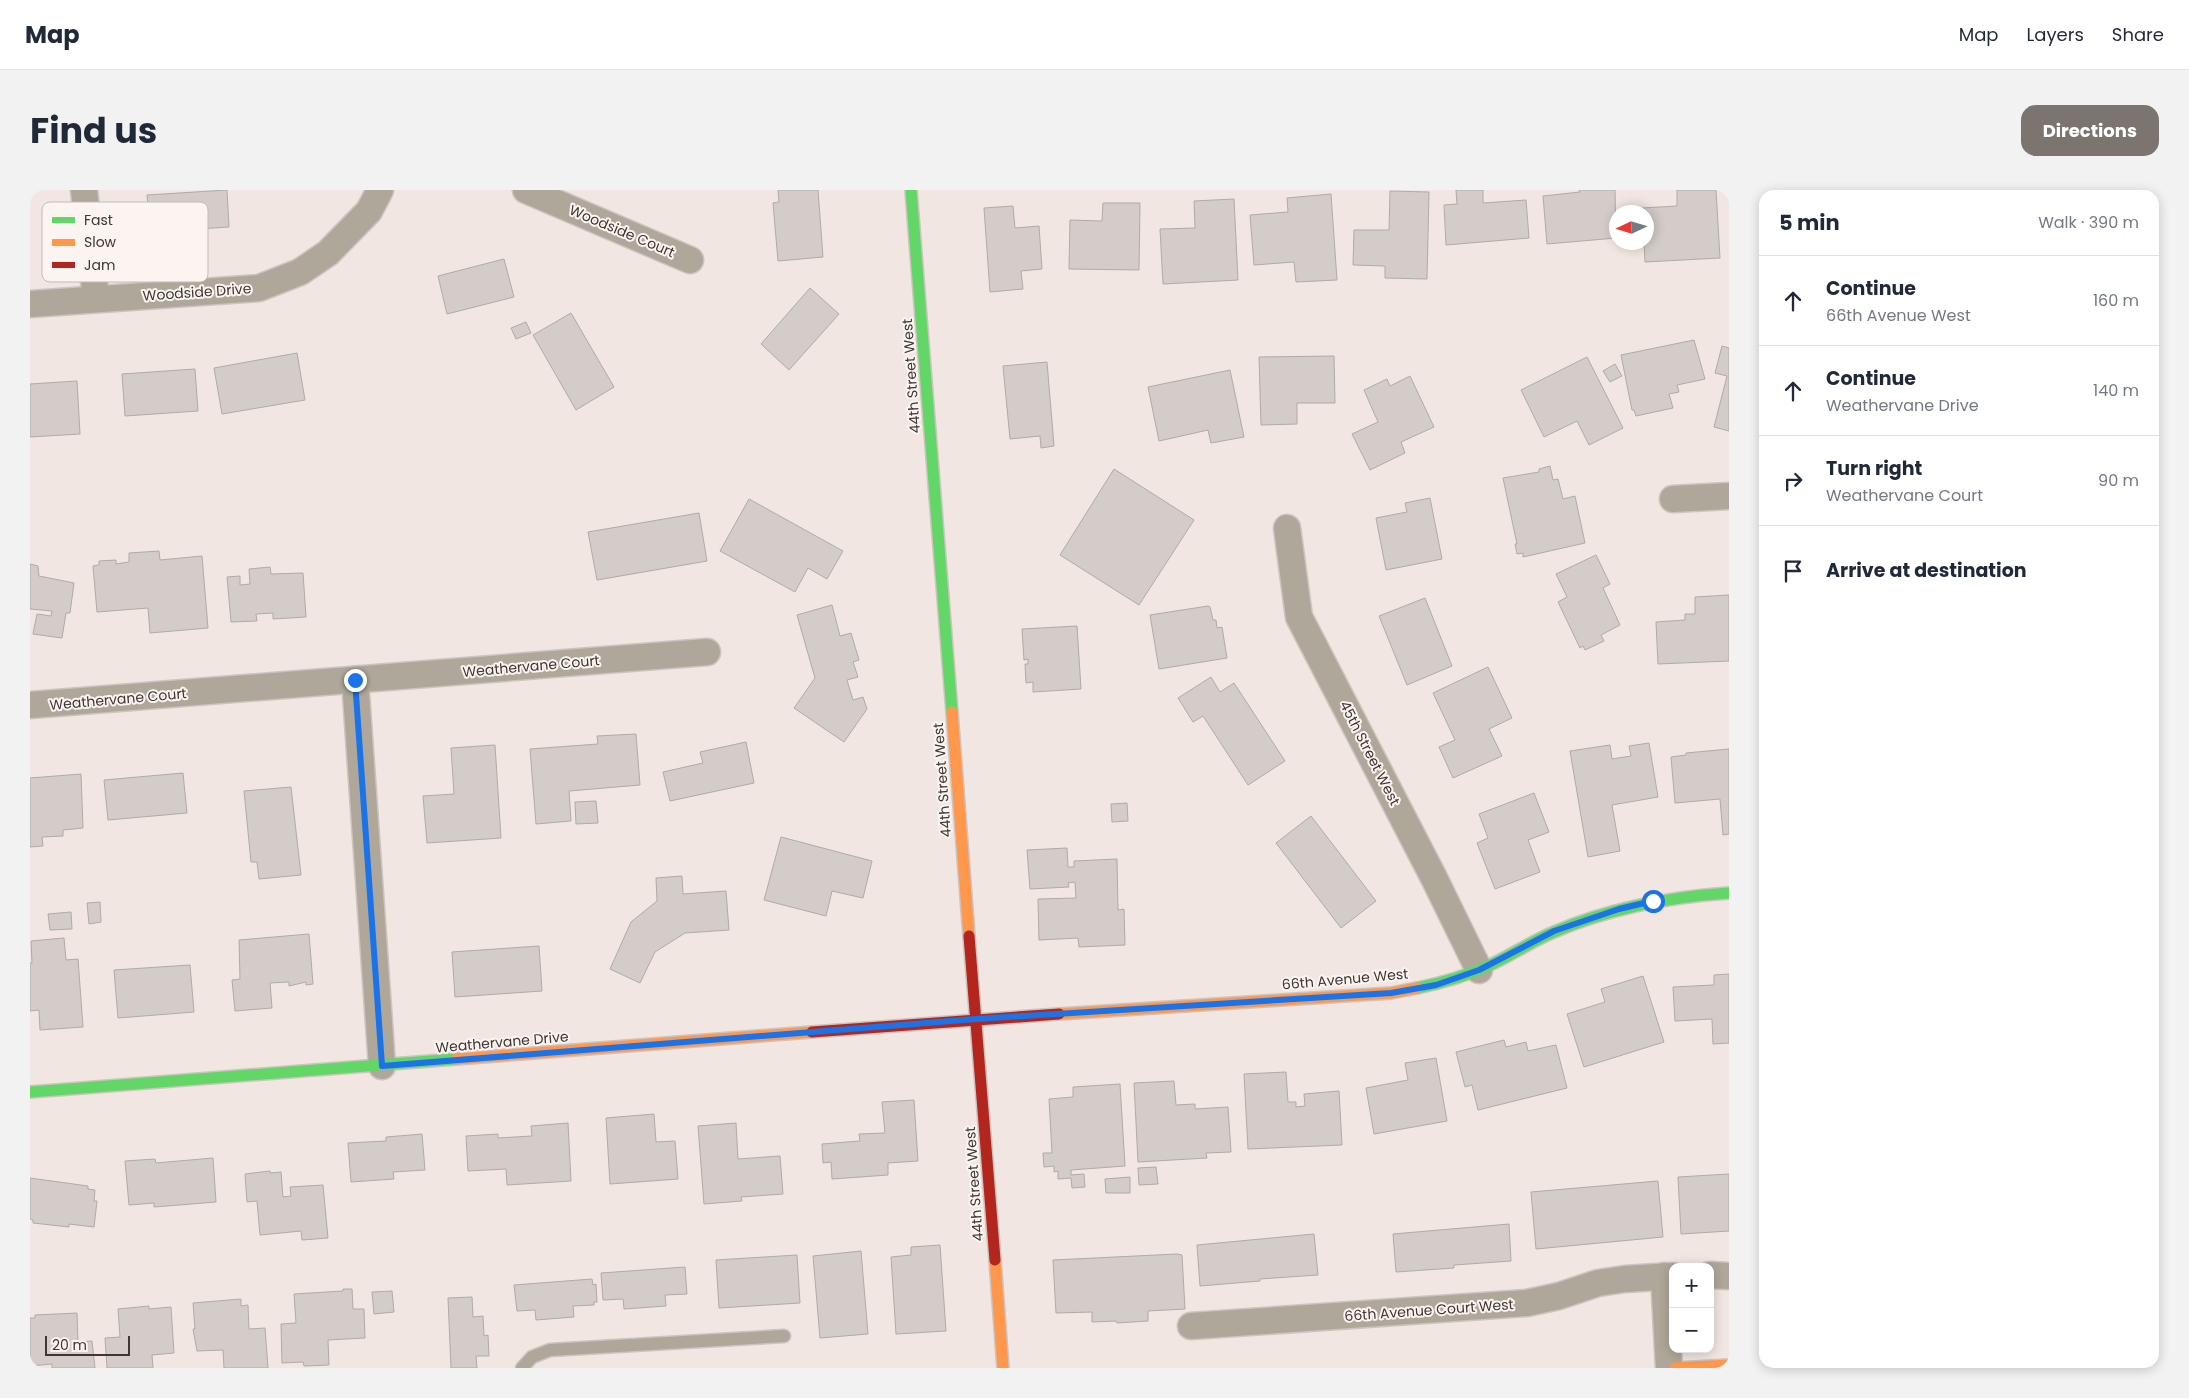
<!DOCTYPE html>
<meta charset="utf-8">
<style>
:root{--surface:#fff;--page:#f2f2f3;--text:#1f2937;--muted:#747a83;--line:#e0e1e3;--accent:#7c746f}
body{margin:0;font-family:Poppins,sans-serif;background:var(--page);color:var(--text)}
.controls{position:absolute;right:15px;bottom:15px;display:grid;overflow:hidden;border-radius:10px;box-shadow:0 2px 12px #0003}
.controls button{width:45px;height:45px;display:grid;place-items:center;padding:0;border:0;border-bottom:1px solid var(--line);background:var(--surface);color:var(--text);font:25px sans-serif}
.compass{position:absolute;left:1579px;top:15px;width:45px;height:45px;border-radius:50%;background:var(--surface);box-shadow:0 2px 12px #0003;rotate:266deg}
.scale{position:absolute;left:15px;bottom:12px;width:85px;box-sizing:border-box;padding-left:5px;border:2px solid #3d3632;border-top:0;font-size:14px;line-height:18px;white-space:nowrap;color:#3d3632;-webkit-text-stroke:4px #fcf4f0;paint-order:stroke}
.stop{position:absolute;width:15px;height:15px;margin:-11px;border:4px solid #1a73e8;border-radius:50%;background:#fff}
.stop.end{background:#1a73e8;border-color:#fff;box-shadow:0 1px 5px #0008}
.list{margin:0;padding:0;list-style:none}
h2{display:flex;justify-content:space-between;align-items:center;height:65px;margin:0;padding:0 20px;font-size:21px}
h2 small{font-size:16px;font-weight:400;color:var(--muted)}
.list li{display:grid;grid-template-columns:32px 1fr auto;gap:15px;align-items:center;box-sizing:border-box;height:90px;padding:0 20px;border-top:1px solid var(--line)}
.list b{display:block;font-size:19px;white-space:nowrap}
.list p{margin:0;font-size:16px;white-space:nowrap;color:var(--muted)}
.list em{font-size:16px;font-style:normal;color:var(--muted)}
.icon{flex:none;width:28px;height:28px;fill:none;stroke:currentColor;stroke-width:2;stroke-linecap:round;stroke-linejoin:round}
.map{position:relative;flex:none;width:1699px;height:1178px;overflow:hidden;border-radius:15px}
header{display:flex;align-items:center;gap:30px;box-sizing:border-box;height:70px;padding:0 25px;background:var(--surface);border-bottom:1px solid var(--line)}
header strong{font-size:24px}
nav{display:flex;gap:28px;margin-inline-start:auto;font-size:18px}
.intro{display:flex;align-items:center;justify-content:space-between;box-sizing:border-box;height:120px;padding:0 30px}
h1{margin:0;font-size:35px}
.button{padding:12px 22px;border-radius:15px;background:var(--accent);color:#fff;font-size:18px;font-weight:700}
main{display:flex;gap:30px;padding:0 30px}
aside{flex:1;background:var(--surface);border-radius:15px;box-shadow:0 2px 12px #0003}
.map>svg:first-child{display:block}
.building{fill:#d4ccc8;stroke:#b2aaa5}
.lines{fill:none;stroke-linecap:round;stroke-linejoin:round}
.lane-casing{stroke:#cbc4c0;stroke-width:15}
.street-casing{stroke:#cbc4c0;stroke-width:29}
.fast-casing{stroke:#cbc4c0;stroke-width:14}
.slow-casing{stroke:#cbc4c0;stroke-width:14}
.jam-casing{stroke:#cbc4c0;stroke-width:14}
.lane{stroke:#afa799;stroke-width:12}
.street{stroke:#afa799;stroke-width:26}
.fast{stroke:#63d668;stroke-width:11}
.slow{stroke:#ff974d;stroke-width:11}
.jam{stroke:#b3261e;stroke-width:11}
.route{stroke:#1a73e8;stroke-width:6}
.labels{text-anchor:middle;stroke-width:4;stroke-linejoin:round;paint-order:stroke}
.street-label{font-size:14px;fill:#3d3632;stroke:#fcf4f0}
.key{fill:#fcf4f0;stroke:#c3bbb7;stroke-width:1}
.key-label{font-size:14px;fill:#3d3632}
</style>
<header>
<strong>Map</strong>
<nav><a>Map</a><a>Layers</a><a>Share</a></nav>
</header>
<div class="intro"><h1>Find us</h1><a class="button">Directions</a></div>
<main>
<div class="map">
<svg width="1699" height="1178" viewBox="0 0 1699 1178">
<rect width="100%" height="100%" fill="#f1e6e1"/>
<g class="building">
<path d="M197,0l2,37 -79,5 -3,-37z"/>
<path d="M748,0h40l5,67 -45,4 -5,-58 6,-1z"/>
<path d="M1426,0h27v13l43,-3 3,38 -83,7 -2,-40 13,-1z"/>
<path d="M1549,0h36l1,48 -69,6 -4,-48 37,-4z"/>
<path d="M1647,0h39l4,68 -75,4 -1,-20h2v-30h-4v-4l35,-2z"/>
<path d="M1360,1l39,1 -2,87 -42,-1v-12l-32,-1 1,-35h35z"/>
<path d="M1301,4l6,86 -41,2 -2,-20 -40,3 -4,-50 38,-3 -1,-14z"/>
<path d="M1204,9l4,81 -75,4 -3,-55 35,-1 -1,-27z"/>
<path d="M1073,13h37l-1,67 -70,-1 1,-49 32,1z"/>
<path d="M983,16l2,22 24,-2 3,43 -21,2 2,18 -33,3 -6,-84z"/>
<path d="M474,69l10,38 -67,17 -9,-38z"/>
<path d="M780,98l29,26 -50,56 -28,-26z"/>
<path d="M541,123l43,74 -38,23 -43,-75z"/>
<path d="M496,132l5,11 -15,6 -5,-11z"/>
<path d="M1664,150l11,39 -28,6 2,7 -10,2 4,14 -37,8 -2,-6h-2l-11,-55z"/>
<path d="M1692,156l7,2v83l-15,-4 13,-51 -12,-3z"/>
<path d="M267,163l8,47 -83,14 -8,-46z"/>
<path d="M1304,166l1,47h-38v21l-36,1 -2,-68z"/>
<path d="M1557,167l36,71 -34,17 -12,-24 -33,16 -23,-47z"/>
<path d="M1017,172l7,84 -13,2 -1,-12 -30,3 -7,-73z"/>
<path d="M1585,174l7,12 -12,6 -7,-11z"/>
<path d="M165,179l3,42 -73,5 -3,-42z"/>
<path d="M1200,180l14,67 -33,6 -3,-13 -49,11 -11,-54z"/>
<path d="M1380,186l24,51 -33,15 4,11 -35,17 -18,-36 26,-12 -14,-32 23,-11 3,7z"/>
<path d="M47,191l3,53 -50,3v-53z"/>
<path d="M1520,276l3,14 5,-1 5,20 12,-3 10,47 -62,14v-4l-6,1 -2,-10h2l-14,-66 36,-6v-3z"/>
<path d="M1084,279l80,51 -55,85 -79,-50z"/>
<path d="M1400,308l12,61 -56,11 -10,-52 31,-6 -2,-9z"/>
<path d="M719,309l94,52 -16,28 -19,-11 -13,24 -75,-41z"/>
<path d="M669,323l8,48 -110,19 -9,-48z"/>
<path d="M129,361l1,9 42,-4 6,72 -58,5 -2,-25 -51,4 -4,-46 6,-1v-4l17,-1v4l13,-2v-9z"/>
<path d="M1566,365l14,29 -7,4 17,37 -19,10 3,6 -19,9 -2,-4 -3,2 -22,-46 9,-5 -11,-23z"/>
<path d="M0,374l8,2 1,10 35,7 -4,30h-4l-4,25 -29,-4 4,-20 14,2 1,-5 -22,-2z"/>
<path d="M240,377l1,7 32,-1 3,44 -33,2v-6l-17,1 1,7 -26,1 -4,-45 13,-1v9l10,-1 -1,-15z"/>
<path d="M1699,405v66l-71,3 -2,-42 29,-2v-6h10v-17z"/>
<path d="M1395,408l27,68 -45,19 -28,-69z"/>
<path d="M802,415l8,31 11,-3 8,27 -6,2 5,15 -11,3 6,20 10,-3 4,12 -23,33 -50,-34 21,-30 -18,-63z"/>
<path d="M1178,416l2,1 3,13h3l1,8 5,-1 5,31 -68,11 -9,-54z"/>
<path d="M1047,436l4,63 -48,3v-10l-7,1 -1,-19h3v-5l-4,1 -2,-31z"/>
<path d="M1458,477l24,51 -23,11 13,27 -49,22 -14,-31 16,-7 -22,-47z"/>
<path d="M1181,487l9,15 14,-9 51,78 -37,24 -45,-69 -10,6 -15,-24z"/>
<path d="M606,544l4,51 -71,6 2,30 -35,3 -6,-75 68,-5 -1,-8z"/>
<path d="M716,552l8,41 -84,18 -7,-29 40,-9 -3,-11z"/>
<path d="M1619,553l9,54 -46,8 8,46 -32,6 -18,-106 40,-6 2,14 19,-3 -2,-10z"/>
<path d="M465,555l6,93 -74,5 -4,-47 31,-2 -3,-46z"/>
<path d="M1699,559v85l-6,1 -3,-36 -45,4 -4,-46 15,-2v-2z"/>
<path d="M153,583l4,40 -79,7 -4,-40z"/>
<path d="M51,584l2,54 -20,2v6l-21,1 1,9 -13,1v-69z"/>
<path d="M261,597l10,88 -42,4 -2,-17h-6l-7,-71z"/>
<path d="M1504,603l15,39 -21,8 12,32 -45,17 -18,-46 11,-5 -9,-24z"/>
<path d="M566,611l2,22 -22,1 -1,-22z"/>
<path d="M1097,613l1,18 -16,1 -1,-18z"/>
<path d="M1281,626l65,85 -35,27 -65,-85z"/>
<path d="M751,647l91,24 -9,37 -31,-7 -6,25 -62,-16z"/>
<path d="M1037,658l1,19h6v-6l43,-2 1,51 6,-1 1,36 -46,2 -1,-9 -39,2 -1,-41 38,-1 -1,-16 -7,1 1,4 -39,2 -3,-39z"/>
<path d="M652,686l1,18 43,-3 3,39 -44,3 -30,19 -15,31 -30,-14 21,-47 26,-21 -1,-23z"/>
<path d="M70,712l1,20 -12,2 -2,-21z"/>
<path d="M41,722l1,17 -22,1 -2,-16z"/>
<path d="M279,744l4,50 -7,1v-3l-17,4v-4l-19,1 2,25 -37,3 -3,-31 8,-1 -1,-39z"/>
<path d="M34,748l2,22 12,-1 5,68 -43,3 -1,-20 -9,1v-48h2l-1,-22z"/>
<path d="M509,756l3,45 -87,6 -3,-45z"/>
<path d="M160,775l4,47 -76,6 -4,-48z"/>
<path d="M1699,784v69l-16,1 -1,-25 -37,2 -2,-34 41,-2v-10z"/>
<path d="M1613,786l21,66 -80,25 -17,-53 38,-12 -4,-13z"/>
<path d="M1474,850l2,7 20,-5 2,9 28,-6 11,43 -89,22 -6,-25 -7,2 -9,-35z"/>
<path d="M1406,868l11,63 -73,13 -8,-46 42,-8 -3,-17z"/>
<path d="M1256,882l2,30h8v5l9,-1 -1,-12 35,-3 3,54 -94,4 -4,-75z"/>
<path d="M1144,891l2,24 19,-1v5l33,-2 3,45 -25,1 1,5 -69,4 -4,-79z"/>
<path d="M1090,894l5,82 -54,4v5l13,-1 1,13 -13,1 -1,-10 -13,1v-8l-4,1v-6l-10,1 -1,-14h9l-3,-54 24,-2v-10z"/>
<path d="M884,910l4,61 -30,2v12l-56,4 -1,-17 -8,1 -1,-19 38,-3 -1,-7 26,-1 -3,-31z"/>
<path d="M624,924l2,28 19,-1 3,38 -68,5 -4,-66z"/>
<path d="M538,933l3,58 -64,4 -1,-16 -38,2 -2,-35 32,-2v4l34,-2 -1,-10z"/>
<path d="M706,933l2,36 42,-3 3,38 -42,3 1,4 -38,3 -6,-78z"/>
<path d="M392,944l3,36 -32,2 1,7 -43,3 -3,-39 38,-2v-4z"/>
<path d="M183,968l3,44 -62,5v-4l-25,2 -4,-44 30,-2 1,4z"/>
<path d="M1126,977l2,17 -19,1 -1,-17z"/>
<path d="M240,981v2l11,-1 2,25 8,-1 -1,-9 33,-2 5,53 -26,2 -1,-9 -41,4 -3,-34 -10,1 -2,-28z"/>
<path d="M1699,984v57l-48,3 -3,-57z"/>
<path d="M1100,987v16h-24l-1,-14z"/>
<path d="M0,988l58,8v3l7,1 -1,11h3l-3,26 -25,-3v3l-36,-4v-3l-3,-1z"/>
<path d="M1628,991l5,56 -127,12 -5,-57z"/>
<path d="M1479,1034l2,37 -57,4v3l-58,4 -3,-38z"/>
<path d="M1284,1044l4,41 -58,4v2l-60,5 -3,-41z"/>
<path d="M910,1055l6,86 -50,3 -5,-77 20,-2v-8z"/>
<path d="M831,1061l7,83 -48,4 -7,-82z"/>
<path d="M1147,1064l5,1 3,54 -37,2v10l-31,2 -1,-2 -24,1v-10l-36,1 -3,-53z"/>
<path d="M767,1065l3,48 -81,5 -3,-48z"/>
<path d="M655,1077l2,27 -22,1 1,11 -42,3 -1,-10 -20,1 -2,-27z"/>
<path d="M562,1089l1,6 3,-1 1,18h-3v3l-21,1 1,11 -38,3 -1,-10 -18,1 -3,-26z"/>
<path d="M313,1099h9l1,20h11l1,29 -37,2 1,25 -25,1 -1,-4 -21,1 -1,-39 15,-1 -2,-29 49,-3z"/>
<path d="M362,1101l2,21 -20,2 -2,-22z"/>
<path d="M442,1107l1,20 10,-1 1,20 4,-1 1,21h-13l1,12h-26l-3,-70z"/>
<path d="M211,1109v7l7,-1 1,24 16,-1 3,40h-44l-1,-18 -26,1 -4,-22h2l-2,-26z"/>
<path d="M119,1116v3l22,-2 3,46 -22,2 1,13h-46l-2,-30 15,-1 -2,-28z"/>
<path d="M47,1123l1,29 14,-1 3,27h-43v-4l-22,2v-48h5v-3z"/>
</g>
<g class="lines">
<g class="lane-casing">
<path id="lane" d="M492,1178l10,-11 18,-7 234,-14"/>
</g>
<g class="street-casing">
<g id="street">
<path d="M54,0l12,109"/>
<path d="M496,0l164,70"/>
<path d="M0,114l229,-16 41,-16 28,-19 41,-42 11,-21"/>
<path d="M1643,309l56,-3"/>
<path d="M1257,338l12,89 135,261 45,92"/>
<path d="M325,490l27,386"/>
<path d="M0,515l677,-53"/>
<path d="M1680,1085l19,1"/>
<path d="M1634,1086l5,92"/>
<path d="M1161,1136l336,-23 32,-7 39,-13 27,-4 48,-3"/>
</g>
</g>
<g class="fast-casing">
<g id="fast">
<path d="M881,0l41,522"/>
<path d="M1387,798c25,-5 49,-12 73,-23 22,-10 42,-24 64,-33 56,-24 115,-35 175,-39"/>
<path d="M0,902l426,-33"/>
</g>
</g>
<g class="slow-casing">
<g id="slow">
<path d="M922,522l17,224"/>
<path d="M1029,824l332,-21 26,-5"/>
<path d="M426,869l356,-27"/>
<path d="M965,1070l8,108"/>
<path d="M1645,1178l54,-3"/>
</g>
</g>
<g class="jam-casing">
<g id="jam">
<path d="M939,746l26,324"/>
<path d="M782,842l247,-18"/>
</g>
</g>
<use href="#lane" class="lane"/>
<use href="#street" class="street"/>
<use href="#fast" class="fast"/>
<use href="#slow" class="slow"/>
<use href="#jam" class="jam"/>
</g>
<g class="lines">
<path class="route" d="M325,490l27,386 594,-47 415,-26 45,-8 43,-15 75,-39 65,-22 34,-8"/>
</g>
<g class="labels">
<g class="street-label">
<text transform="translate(592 41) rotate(23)" y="5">Woodside Court</text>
<text transform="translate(167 102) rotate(-4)" y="5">Woodside Drive</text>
<text transform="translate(881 186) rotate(-94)" y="5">44th Street West</text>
<text transform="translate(501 476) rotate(-5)" y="5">Weathervane Court</text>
<text transform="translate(88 509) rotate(-5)" y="5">Weathervane Court</text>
<text transform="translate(1340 563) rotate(63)" y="5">45th Street West</text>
<text transform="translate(912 590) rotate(-94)" y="5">44th Street West</text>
<text transform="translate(1315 789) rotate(-5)" y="5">66th Avenue West</text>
<text transform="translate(472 852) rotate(-5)" y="5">Weathervane Drive</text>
<text transform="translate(944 994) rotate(-94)" y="5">44th Street West</text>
<text transform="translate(1399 1120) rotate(-4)" y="5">66th Avenue Court West</text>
</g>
</g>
<rect x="12" y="12" width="166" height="80" rx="8" class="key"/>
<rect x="22" y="27" width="23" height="6" fill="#63d668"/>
<rect x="22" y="49" width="23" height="7" fill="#ff974d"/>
<rect x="22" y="72" width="23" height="6" fill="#b3261e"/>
<g class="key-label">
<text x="54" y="35">Fast</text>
<text x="54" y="57">Slow</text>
<text x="54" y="80">Jam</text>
</g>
</svg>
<div class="controls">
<button>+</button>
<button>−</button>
</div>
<svg class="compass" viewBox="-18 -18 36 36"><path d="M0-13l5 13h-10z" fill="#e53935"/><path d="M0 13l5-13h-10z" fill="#747a83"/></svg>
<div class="scale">20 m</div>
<div class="stop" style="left:1623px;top:711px"></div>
<div class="stop end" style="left:325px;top:490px"></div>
</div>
<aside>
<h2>5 min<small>Walk · 390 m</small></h2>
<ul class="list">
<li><svg class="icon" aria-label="ahead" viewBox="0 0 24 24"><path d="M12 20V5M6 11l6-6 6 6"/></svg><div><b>Continue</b><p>66th Avenue West</p></div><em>160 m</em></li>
<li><svg class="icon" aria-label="ahead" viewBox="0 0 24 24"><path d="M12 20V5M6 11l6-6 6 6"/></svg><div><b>Continue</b><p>Weathervane Drive</p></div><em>140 m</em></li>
<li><svg class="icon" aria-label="right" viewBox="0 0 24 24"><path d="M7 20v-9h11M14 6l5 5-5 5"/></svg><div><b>Turn right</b><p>Weathervane Court</p></div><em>90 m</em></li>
<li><svg class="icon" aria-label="arrive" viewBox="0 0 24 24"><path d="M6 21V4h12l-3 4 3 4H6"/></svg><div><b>Arrive at destination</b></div></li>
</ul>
</aside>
</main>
